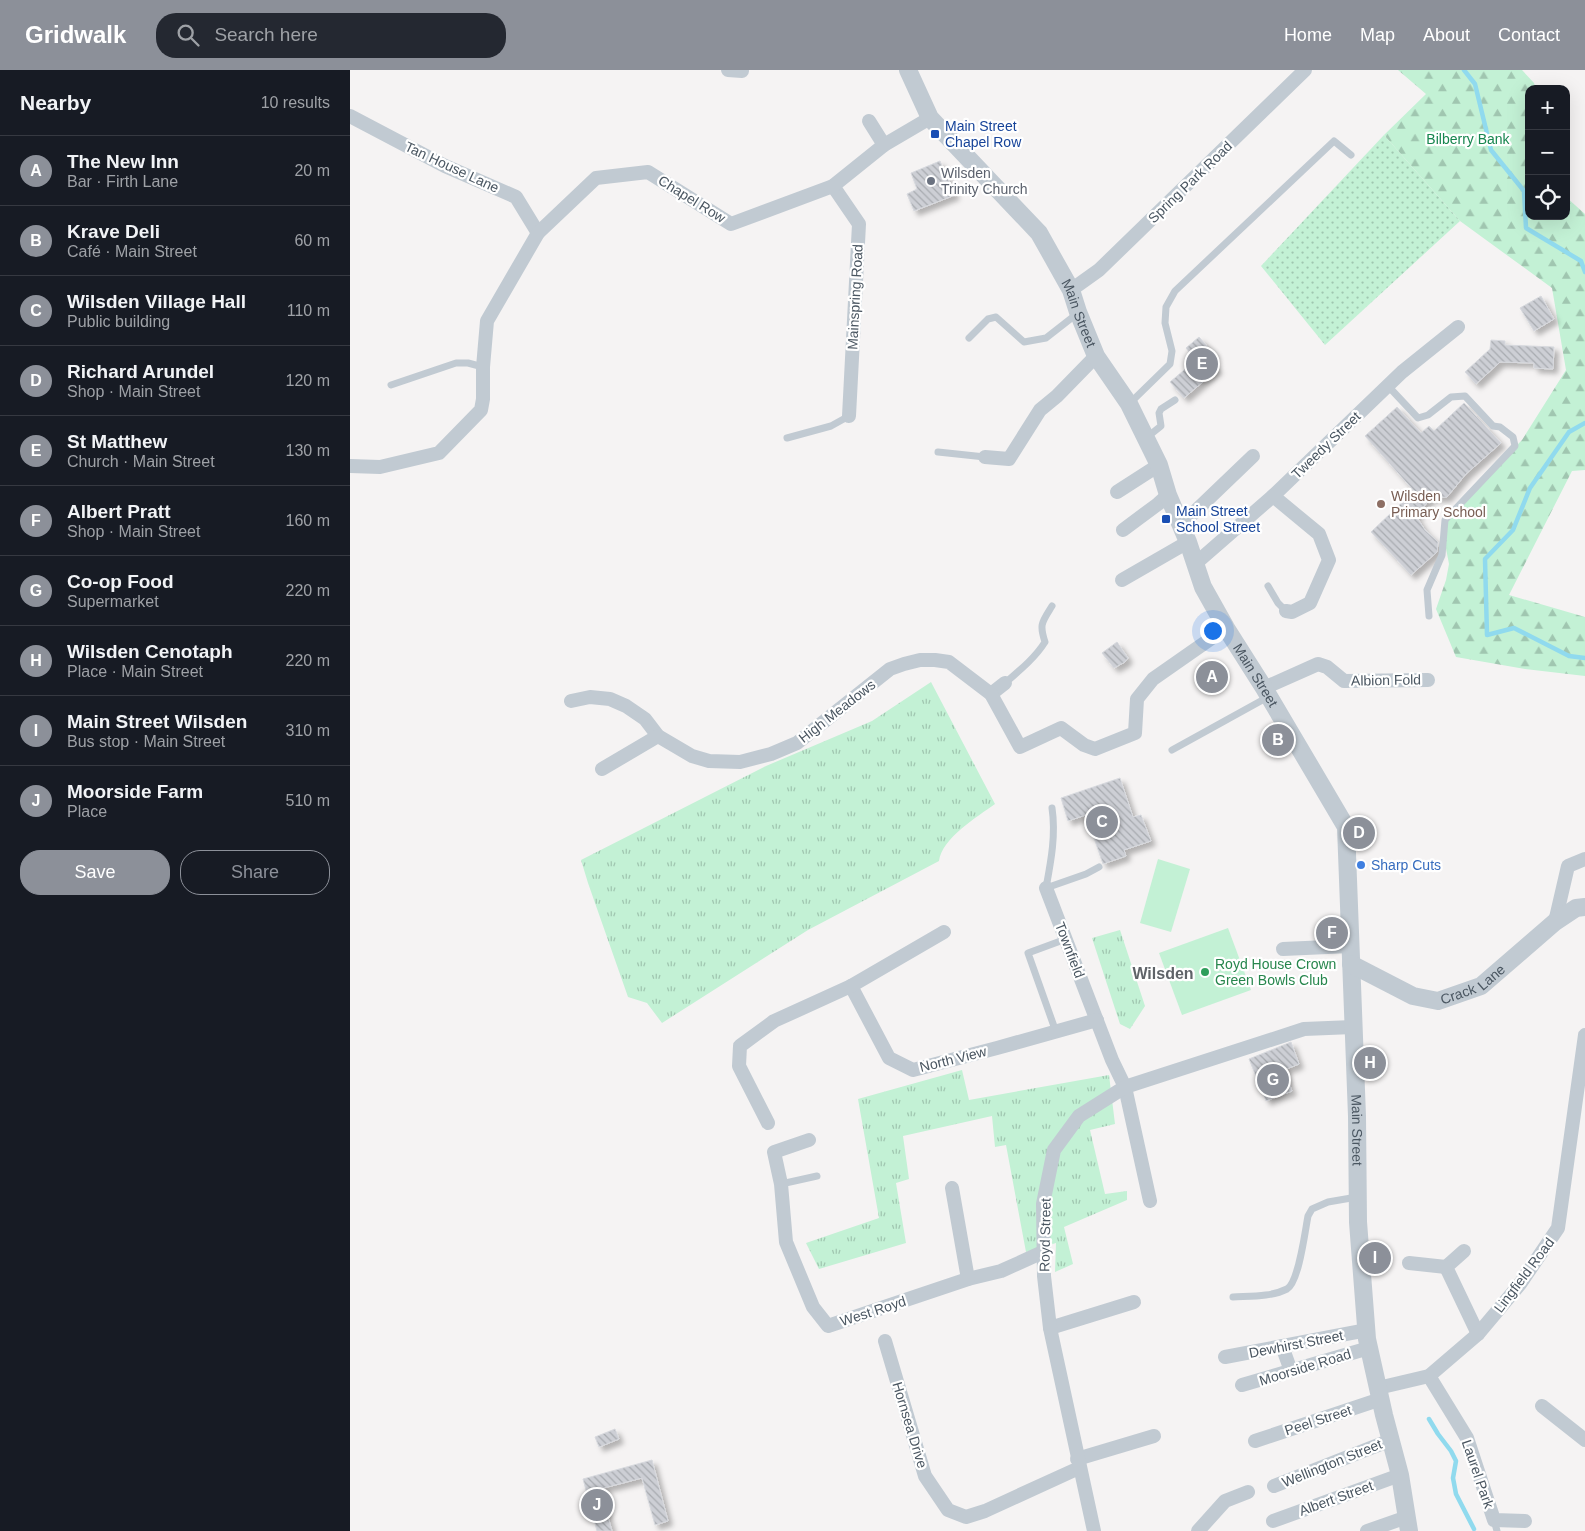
<!DOCTYPE html>
<meta charset="utf-8">
<style>
:root{--surface:#171b24;--page:#242831;--text:#f1f3f6;--muted:#9ea1a6;--line:#363941;--accent:#8c9099}
body{margin:0;font-family:Arial,sans-serif;background:var(--page);color:var(--text)}
.controls{position:absolute;right:15px;top:15px;display:grid;overflow:hidden;border-radius:10px;box-shadow:0 5px 20px #0002}
.controls button{width:45px;height:45px;display:grid;place-items:center;padding:0;border:0;border-bottom:1px solid var(--line);background:var(--surface);color:var(--text);font:25px sans-serif}
.you{position:absolute;left:862px;top:560px;width:18px;height:18px;margin:-12px;border:4px solid #fff;border-radius:50%;background:#1a73e8;box-shadow:0 0 0 8px #1a73e833}
.badge{display:grid;place-items:center;width:32px;height:32px;border-radius:50%;background:var(--accent);color:#fff;font-size:16px;font-weight:700}
.pin{position:absolute;translate:-50% -50%;border:2px solid #fff;box-shadow:0 1px 5px #0006}
.list{margin:0;padding:0;list-style:none}
h2{display:flex;justify-content:space-between;align-items:center;height:65px;margin:0;padding:0 20px;font-size:21px}
h2 small{font-size:16px;font-weight:400;color:var(--muted)}
.list li{display:grid;grid-template-columns:32px 1fr auto;gap:15px;align-items:center;box-sizing:border-box;height:70px;padding:0 20px;border-top:1px solid var(--line)}
.list b{display:block;font-size:19px;white-space:nowrap}
.list p{margin:0;font-size:16px;white-space:nowrap;color:var(--muted)}
.list em{font-size:16px;font-style:normal;color:var(--muted)}
.actions{display:flex;gap:10px;padding:15px 20px}
.actions a{flex:1;padding:11px 0;border:1px solid var(--accent);border-radius:20px;text-align:center;font-size:18px;color:var(--accent)}
.actions .main{background:var(--accent);color:#fff}
.icon{flex:none;width:28px;height:28px;fill:none;stroke:currentColor;stroke-width:2;stroke-linecap:round;stroke-linejoin:round}
.map{position:relative;flex:none;width:1235px;height:1461px;overflow:hidden}
header{display:flex;align-items:center;gap:30px;box-sizing:border-box;height:70px;padding:0 25px;background:var(--accent);color:#fff}
header strong{font-size:24px}
nav{display:flex;gap:28px;margin-inline-start:auto;font-size:18px}
.search{width:350px;height:45px;background:var(--page);display:flex;align-items:center;gap:12px;box-sizing:border-box;padding:0 18px;border-radius:20px;color:var(--muted);font-size:19px}
main{display:flex}
aside{flex:1;background:var(--surface)}
.map>svg:first-child{display:block}
.grass{fill:#c3f1d5}
.forest{fill:url(#forest-firs)}
.park{fill:url(#park-tufts)}
.garden{fill:url(#garden-dots)}
.lines{fill:none;stroke-linecap:round;stroke-linejoin:round}
.stream{stroke:#90daee;stroke-width:4.5}
.building{fill:url(#building-back-hatch);stroke:#d7d9de;filter:url(#shadow)}
.service{stroke:#c1cad2;stroke-width:7}
.minor{stroke:#c1cad2;stroke-width:14}
.tertiary{stroke:#c1cad2;stroke-width:18}
.transit-dot{fill:#1a4fb4;stroke:#fff;stroke-width:2}
.worship-dot{fill:#6b7280;stroke:#fff;stroke-width:2}
.education-dot{fill:#8d6e63;stroke:#fff;stroke-width:2}
.shop-dot{fill:#3f7fe0;stroke:#fff;stroke-width:2}
.leisure-dot{fill:#2e9e5b;stroke:#fff;stroke-width:2}
.labels{text-anchor:middle;stroke-width:4.5;stroke-linejoin:round;paint-order:stroke}
.transit-label{font-size:14px;fill:#164399;stroke:#fff;text-anchor:start}
.park-label{font-size:14px;fill:#17864f;stroke:#fff}
.street-label{font-size:14px;fill:#4a5661;stroke:#fff}
.worship-label{font-size:14px;fill:#5b616d;stroke:#fff;text-anchor:start}
.education-label{font-size:14px;fill:#785e54;stroke:#fff;text-anchor:start}
.shop-label{font-size:14px;fill:#366cbe;stroke:#fff;text-anchor:start}
.leisure-label{font-size:14px;fill:#27864d;stroke:#fff;text-anchor:start}
.quarter-label{font-size:16px;font-weight:bold;fill:#5f6368;stroke:#fff}
</style>
<header>
<strong>Gridwalk</strong>
<div class="search"><svg class="icon" aria-label="search" viewBox="0 0 24 24"><circle cx="10" cy="10" r="6"/><path d="M15 15l6 6"/></svg>Search here</div>
<nav><a>Home</a><a>Map</a><a>About</a><a>Contact</a></nav>
</header>
<main>
<aside>
<h2>Nearby<small>10 results</small></h2>
<ul class="list">
<li><span class="badge">A</span><div><b>The New Inn</b><p>Bar · Firth Lane</p></div><em>20 m</em></li>
<li><span class="badge">B</span><div><b>Krave Deli</b><p>Café · Main Street</p></div><em>60 m</em></li>
<li><span class="badge">C</span><div><b>Wilsden Village Hall</b><p>Public building</p></div><em>110 m</em></li>
<li><span class="badge">D</span><div><b>Richard Arundel</b><p>Shop · Main Street</p></div><em>120 m</em></li>
<li><span class="badge">E</span><div><b>St Matthew</b><p>Church · Main Street</p></div><em>130 m</em></li>
<li><span class="badge">F</span><div><b>Albert Pratt</b><p>Shop · Main Street</p></div><em>160 m</em></li>
<li><span class="badge">G</span><div><b>Co-op Food</b><p>Supermarket</p></div><em>220 m</em></li>
<li><span class="badge">H</span><div><b>Wilsden Cenotaph</b><p>Place · Main Street</p></div><em>220 m</em></li>
<li><span class="badge">I</span><div><b>Main Street Wilsden</b><p>Bus stop · Main Street</p></div><em>310 m</em></li>
<li><span class="badge">J</span><div><b>Moorside Farm</b><p>Place</p></div><em>510 m</em></li>
</ul>
<div class="actions"><a class="main">Save</a><a>Share</a></div>
</aside>
<div class="map">
<svg width="1235" height="1461" viewBox="0 0 1235 1461">
<defs>
<pattern id="forest-firs" width="22" height="20" patternUnits="userSpaceOnUse" patternTransform="scale(1.25)"><rect width="22" height="20" fill="#c3f1d5"/><path d="M5 1l3.5 6h-7zM16 11l3.5 6h-7z" fill="#a0c6b0"/></pattern>
<pattern id="park-tufts" width="24" height="20" patternUnits="userSpaceOnUse" patternTransform="scale(1.25)"><rect width="24" height="20" fill="#c3f1d5"/><path d="M3 7l-1-3M5 7V3M7 7l1-3M15 17l-1-3M17 17v-4M19 17l1-3" fill="none" stroke="#a0c6b0"/></pattern>
<pattern id="garden-dots" width="8" height="8" patternUnits="userSpaceOnUse" patternTransform="scale(1.25)"><rect width="8" height="8" fill="#c3f1d5"/><path d="M2 2h.1M6 6h.1" fill="none" stroke="#a0c6b0" stroke-width="1.8" stroke-linecap="round"/></pattern>
<pattern id="building-back-hatch" width="6" height="6" patternUnits="userSpaceOnUse" patternTransform="scale(1.25)"><rect width="6" height="6" fill="#cdcfd5"/><path d="M-1 5l2 2M0 0l6 6M5-1l2 2" fill="none" stroke="#a8abb0"/></pattern>
<filter id="shadow"><feDropShadow dx="4.5" dy="4.5" stdDeviation="2.5" flood-color="#0004"/></filter>
</defs>
<rect width="100%" height="100%" fill="#f5f3f3"/>
<g class="grass">
<path d="M808,789l32,10 -19,63 -31,-9z"/>
<path d="M878,858l23,62 -69,25 -23,-62z"/>
</g>
<path class="forest" d="M1048,0h124l12,13 2,6h-7v127h37v-19l19,17v256l-13,1 -63,124 76,22v59l-60,-7 -69,-12 -20,-48 10,-29 3,-16 -5,-26 1,-19 77,-79 44,-70 -14,-82 -92,-67 -76,-86 42,-41z"/>
<g class="park">
<path d="M581,612l64,122c-18,13 -53,34 -56,57l-131,69 -146,93 -15,-20 -19,-6 -40,-114 -7,-23 185,-94 106,-45z"/>
<path d="M770,860l25,76 -15,23 -10,-5 -28,-86z"/>
<path d="M612,1000l7,30 140,-25 6,49 -25,6 15,64 22,-3v9l-63,27 9,37 -18,8 1,-29 -30,9 -20,-107 -11,2 -3,-31 -89,20 6,43 -13,4 10,60 -87,26 -13,-26 73,-25 -21,-119z"/>
</g>
<path class="garden" d="M1034,65l76,86 -135,124 -64,-79z"/>
<g class="lines">
<g class="stream">
<path d="M1114,0l11,14 16,66 33,41 2,37 55,33 4,11"/>
<path d="M1235,353l-16,9 -39,56 -17,42 -28,29 2,76 27,-7 55,28 16,2"/>
<path d="M1079,1349l9,15 13,17 5,10 -3,17 3,16 18,35"/>
</g>
</g>
<g class="building">
<path d="M590,91l15,34 -41,16 -7,-17 10,-5 -6,-16z"/>
<path d="M1191,226l13,23 -20,12 -14,-23z"/>
<path d="M849,267l15,17 -5,5 9,10 -34,29 -14,-16 26,-22 -10,-12z"/>
<path d="M1141,270l14,1v4l49,2 -1,22 -19,-1v-5l-34,-1 -24,22 -11,-12 25,-23z"/>
<path d="M1114,333l37,40 -35,31 -19,23 -16,1 -15,18 9,14 13,12 -1,10 -26,23 -40,-43 43,-41 -49,-55 32,-29 24,26 8,-7 5,5z"/>
<path d="M767,572l11,16 -3,4 -11,6 -12,-15z"/>
<path d="M770,708l13,39 8,-2 10,26 -27,9 2,6 -23,8 -17,-49 -18,6 -7,-23z"/>
<path d="M941,972l8,22 -15,6 8,21 -26,10 -17,-42z"/>
<path d="M265,1359l4,10 -20,8 -4,-10z"/>
<path d="M302,1390l16,61 -13,4 -13,-47 -42,11 12,42h-15l-14,-52z"/>
</g>
<g class="lines">
<g class="service">
<path d="M619,268l19,-19 8,-2 28,25 22,-4 32,-25"/>
<path d="M41,315l65,-22h12l15,4"/>
<path d="M1038,316l30,32 10,-3 23,-18 14,-1 28,30 7,1 13,10 2,9 -70,74 -3,35 -15,35 2,26"/>
<path d="M779,334l41,-40 2,-13 -7,-28 1,-16 9,-16 159,-150 17,14"/>
<path d="M437,368l44,-12 18,-10"/>
<path d="M796,368l15,-12 -2,-13 2,-4 14,-9"/>
<path d="M588,382l47,5"/>
<path d="M918,516l10,17 8,8"/>
<path d="M655,613c14,-12 30,-25 40,-41 -6,-18 -3,-20 7,-36"/>
<path d="M822,680l96,-53"/>
<path d="M702,738c4,27 -1,53 -6,80l40,-14 13,-7"/>
<path d="M706,962l-28,-79 38,-14"/>
<path d="M431,1114l36,-8"/>
<path d="M883,1227c17,-1 38,0 54,-8 12,-7 18,-58 21,-73l4,-7 16,-7 29,-5"/>
<path d="M1144,1450l3,11"/>
</g>
<g class="minor">
<path d="M378,0l14,1"/>
<path d="M0,46l95,50 71,31 22,36"/>
<path d="M519,51l15,24"/>
<path d="M483,116l26,38 -10,192"/>
<path d="M721,220l28,-20 206,-200"/>
<path d="M635,387l24,2 31,-49 17,-14 39,-40"/>
<path d="M0,396l30,1 59,-14 42,-43 2,-11v-32l4,-46 51,-88 58,-55 52,-6 83,52 102,-38 51,-41 46,-27"/>
<path d="M767,422l42,-27"/>
<path d="M923,426l46,38 10,26 -19,43 -18,9 -6,-1"/>
<path d="M831,455l72,-69"/>
<path d="M773,460l35,-26 10,-9"/>
<path d="M845,494l78,-68 129,-124 56,-45"/>
<path d="M772,510l66,-38"/>
<path d="M914,618l54,-24 9,3 17,14 84,-1"/>
<path d="M641,624l14,-11"/>
<path d="M221,631l19,-4 20,2 16,7 19,13 13,17 34,20 17,5 31,1 31,-8 26,-11 93,-74 14,-5 16,-4h15l14,2 42,32 29,53 41,-19 23,17 11,4 40,-16 2,-34 16,-20 73,-51"/>
<path d="M252,699l56,-33"/>
<path d="M696,818l66,172 13,27 25,114"/>
<path d="M1205,852l13,-56 17,-7"/>
<path d="M933,879l67,-3"/>
<path d="M501,916l38,72 24,12 84,-22 100,-28"/>
<path d="M418,1053l-29,-57 1,-20 34,-25 77,-35 93,-54"/>
<path d="M459,1070l-35,12 7,32 5,58 27,65 15,19 140,-47 33,-8 42,-19"/>
<path d="M602,1118l16,91"/>
<path d="M1114,1181l-18,16 32,67"/>
<path d="M1059,1193l37,4"/>
<path d="M700,1258l84,-26"/>
<path d="M535,1271l40,135 23,34 18,7 19,-6 94,-43"/>
<path d="M932,1276l9,25"/>
<path d="M875,1287l142,-27"/>
<path d="M1079,1306l38,62 27,82 31,1"/>
<path d="M892,1315l127,-37"/>
<path d="M1028,1318l51,-12 49,-42 42,-50 38,-56 27,-193"/>
<path d="M1192,1336l43,34"/>
<path d="M905,1371l126,-42"/>
<path d="M727,1389l77,-23"/>
<path d="M924,1416l117,-46"/>
<path d="M923,1451l127,-46"/>
<path d="M744,1461l-44,-203 -6,-52 -1,-72 11,-54 25,-34 46,-29 179,-58 49,-2"/>
<path d="M848,1461l27,-30 23,-9"/>
<path d="M1017,1461l40,-14"/>
</g>
<g class="tertiary">
<path id="s1" d="M558,0l22,48 109,115 32,57 7,22 18,44 33,48 30,61 9,30 20,47 15,45 23,41 38,60 82,139 11,289 1,106 9,117 17,76 16,60 9,56"/>
<path id="s2" d="M1001,894l62,32 25,5 43,-15 74,-64 21,-14 9,-1"/>
</g>
</g>
<g class="transit-dot">
<rect x="580" y="59" width="10" height="10" rx="2.5"/>
<rect x="811" y="444" width="10" height="10" rx="2.5"/>
</g>
<circle class="worship-dot" cx="581" cy="111" r="5"/>
<circle class="education-dot" cx="1031" cy="434" r="5"/>
<circle class="shop-dot" cx="1011" cy="795" r="5"/>
<circle class="leisure-dot" cx="855" cy="902" r="5"/>
<g class="labels">
<g class="transit-label">
<text x="595" y="61">Main Street<tspan x="595" dy="16">Chapel Row</tspan></text>
<text x="826" y="446">Main Street<tspan x="826" dy="16">School Street</tspan></text>
</g>
<g class="park-label">
<text x="1118" y="74">Bilberry Bank</text>
</g>
<g class="street-label">
<text transform="translate(102 97) rotate(25)" y="5">Tan House Lane</text>
<text transform="translate(840 112) rotate(-44)" y="5">Spring Park Road</text>
<text transform="translate(342 129) rotate(32)" y="5">Chapel Row</text>
<text transform="translate(505 227) rotate(-87)" y="5">Mainspring Road</text>
<text dy="5" stroke="none"><textPath href="#s1" startOffset="301">Main Street</textPath></text>
<text transform="translate(976 375) rotate(-44)" y="5">Tweedy Street</text>
<text dy="5" stroke="none"><textPath href="#s1" startOffset="706">Main Street</textPath></text>
<text transform="translate(1036 610) rotate(-1)" y="5">Albion Fold</text>
<text transform="translate(487 641) rotate(-38)" y="5">High Meadows</text>
<text transform="translate(720 880) rotate(69)" y="5">Townfield</text>
<text dy="5" stroke="none"><textPath href="#s2" startOffset="134">Crack Lane</textPath></text>
<text transform="translate(603 989) rotate(-14)" y="5">North View</text>
<text dy="5" stroke="none"><textPath href="#s1" startOffset="1186">Main Street</textPath></text>
<text transform="translate(695 1165) rotate(-89)" y="5">Royd Street</text>
<text transform="translate(1174 1205) rotate(-53)" y="5">Lingfield Road</text>
<text transform="translate(523 1241) rotate(-18)" y="5">West Royd</text>
<text transform="translate(946 1274) rotate(-11)" y="5">Dewhirst Street</text>
<text transform="translate(955 1297) rotate(-17)" y="5">Moorside Road</text>
<text transform="translate(968 1350) rotate(-18)" y="5">Peel Street</text>
<text transform="translate(560 1355) rotate(73)" y="5">Hornsea Drive</text>
<text transform="translate(982 1393) rotate(-22)" y="5">Wellington Street</text>
<text transform="translate(1128 1404) rotate(71)" y="5">Laurel Park</text>
<text transform="translate(986 1428) rotate(-20)" y="5">Albert Street</text>
</g>
<g class="worship-label">
<text x="591" y="108">Wilsden<tspan x="591" dy="16">Trinity Church</tspan></text>
</g>
<g class="education-label">
<text x="1041" y="431">Wilsden<tspan x="1041" dy="16">Primary School</tspan></text>
</g>
<g class="shop-label">
<text x="1021" y="800">Sharp Cuts</text>
</g>
<g class="leisure-label">
<text x="865" y="899">Royd House Crown<tspan x="865" dy="16">Green Bowls Club</tspan></text>
</g>
<g class="quarter-label">
<text x="813" y="909">Wilsden</text>
</g>
</g>
</svg>
<div class="controls">
<button>+</button>
<button>−</button>
<button><svg class="icon" aria-label="locate" viewBox="0 0 24 24"><circle cx="12" cy="12" r="6"/><path d="M12 2v4M12 18v4M2 12h4M18 12h4"/></svg></button>
</div>
<div class="you"></div>
<div class="pin badge" style="left:862px;top:607px">A</div>
<div class="pin badge" style="left:928px;top:670px">B</div>
<div class="pin badge" style="left:752px;top:752px">C</div>
<div class="pin badge" style="left:1009px;top:763px">D</div>
<div class="pin badge" style="left:852px;top:294px">E</div>
<div class="pin badge" style="left:982px;top:863px">F</div>
<div class="pin badge" style="left:923px;top:1010px">G</div>
<div class="pin badge" style="left:1020px;top:993px">H</div>
<div class="pin badge" style="left:1025px;top:1188px">I</div>
<div class="pin badge" style="left:247px;top:1435px">J</div>
</div>
</main>
